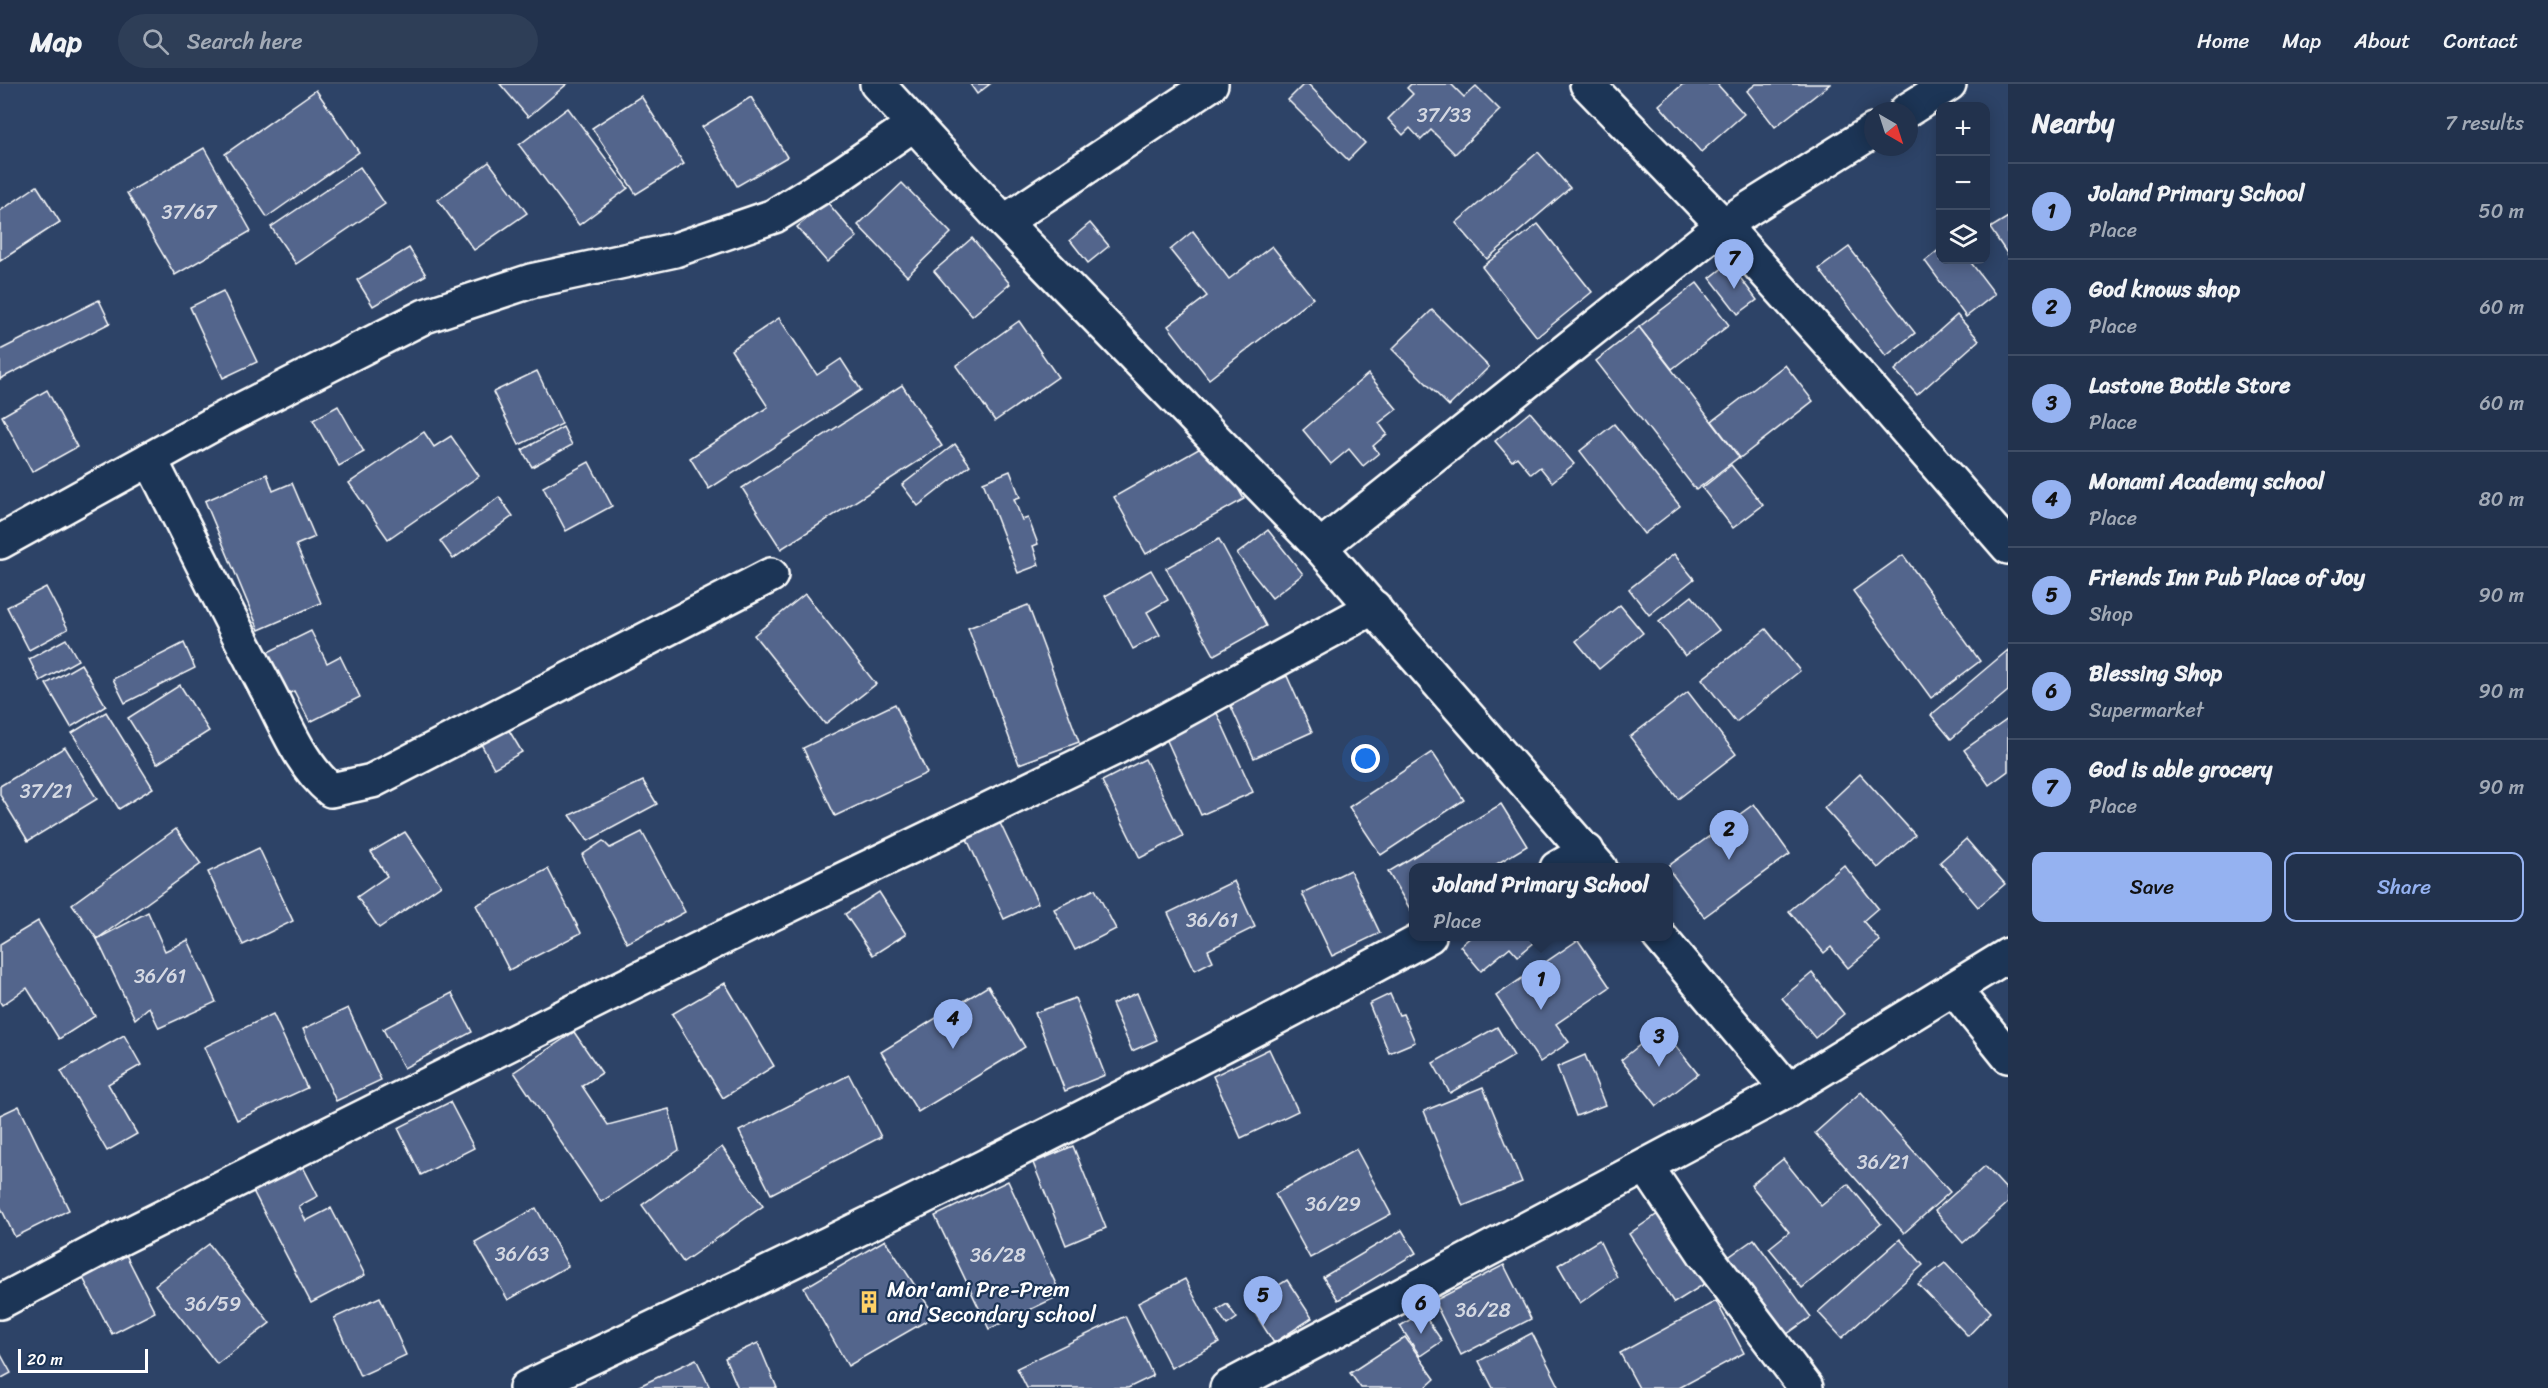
<!DOCTYPE html>
<meta charset="utf-8">
<style>
:root{--surface:#22324d;--page:#2e3e57;--text:#f1f3f6;--muted:#a2aab6;--line:#3f4d65;--accent:#95b2f1}
body{margin:0;font-family:Sriracha,sans-serif;background:var(--page);color:var(--text)}
.controls{position:absolute;right:18px;top:18px;display:grid;overflow:hidden;border-radius:12px;box-shadow:0 3px 15px #0003}
.controls button{width:54px;height:54px;display:grid;place-items:center;padding:0;border:0;border-bottom:2px solid var(--line);background:var(--surface);color:var(--text);font:30px sans-serif}
.compass{position:absolute;left:1864px;top:18px;width:54px;height:54px;border-radius:50%;background:var(--surface);box-shadow:0 3px 15px #0003;rotate:141deg}
.scale{position:absolute;left:18px;bottom:15px;width:130px;box-sizing:border-box;padding-left:6px;border:3px solid #fff;border-top:0;font-size:16px;line-height:21px;white-space:nowrap;color:#fff;-webkit-text-stroke:4px #1d3557;paint-order:stroke}
.you{position:absolute;left:1366px;top:675px;width:21px;height:21px;margin:-15px;border:4px solid #fff;border-radius:50%;background:#1a73e8;box-shadow:0 0 0 9px #1a73e833}
.badge{display:grid;place-items:center;width:39px;height:39px;border-radius:50%;background:var(--accent);color:#111;font-size:20px;font-weight:700}
.pin{position:absolute;translate:-50% -50px;filter:drop-shadow(0 2px 3px #0008)}
.pin::after{content:'';position:absolute;top:32px;width:21px;height:18px;background:inherit;clip-path:polygon(0 0,100% 0,50% 100%)}
.popup{position:absolute;left:1409px;top:779px;width:264px;height:78px;box-sizing:border-box;display:grid;place-content:center;border-radius:12px;background:var(--surface);filter:drop-shadow(0 2px 4px #0005);font-size:20px;white-space:nowrap;color:var(--muted)}
.popup b{font-size:22px;color:var(--text)}
.popup::after{content:'';position:absolute;left:50%;top:100%;margin-left:-12px;border:12px solid transparent;border-top-color:var(--surface)}
.list{margin:0;padding:0;list-style:none}
h2{display:flex;justify-content:space-between;align-items:center;height:78px;margin:0;padding:0 24px;font-size:26px}
h2 small{font-size:20px;font-weight:400;color:var(--muted)}
.list li{display:grid;grid-template-columns:39px 1fr auto;gap:18px;align-items:center;box-sizing:border-box;height:96px;padding:0 24px;border-top:2px solid var(--line)}
.list b{display:block;font-size:22px;white-space:nowrap}
.list p{margin:0;font-size:20px;white-space:nowrap;color:var(--muted)}
.list em{font-size:20px;font-style:normal;color:var(--muted)}
.actions{display:flex;gap:12px;padding:18px 24px}
.actions a{flex:1;padding:14px 0;border:2px solid var(--accent);border-radius:12px;text-align:center;font-size:21px;color:var(--accent)}
.actions .main{background:var(--accent);color:#111}
.icon{flex:none;width:33px;height:33px;fill:none;stroke:currentColor;stroke-width:2;stroke-linecap:round;stroke-linejoin:round}
.map{position:relative;flex:none;width:2008px;height:1304px;overflow:hidden}
header{display:flex;align-items:center;gap:36px;box-sizing:border-box;height:84px;padding:0 30px;background:var(--surface);border-bottom:2px solid var(--line)}
header strong{font-size:28px}
nav{display:flex;gap:33px;margin-inline-start:auto;font-size:21px}
.search{width:420px;height:54px;background:var(--page);display:flex;align-items:center;gap:15px;box-sizing:border-box;padding:0 21px;border-radius:33px;color:var(--muted);font-size:22px}
main{display:flex}
aside{flex:1;background:var(--surface)}
.map>svg:first-child{display:block}
.building{fill:#52658c;stroke:#fff;stroke-width:1.5}
.lines{fill:none;stroke-linecap:round;stroke-linejoin:round}
.street-casing{stroke:#fff;stroke-width:38}
.street{stroke:#1d3557;stroke-width:33}
.labels{text-anchor:middle;stroke-width:4.5;stroke-linejoin:round;paint-order:stroke}
.number-label{font-size:20px;fill:#d4d8e2}
.poi-label{font-size:22px;fill:#fff;stroke:#1d3557;text-anchor:start}
</style>
<header>
<strong>Map</strong>
<div class="search"><svg class="icon" aria-label="search" viewBox="0 0 24 24"><circle cx="10" cy="10" r="6"/><path d="M15 15l6 6"/></svg>Search here</div>
<nav><a>Home</a><a>Map</a><a>About</a><a>Contact</a></nav>
</header>
<main>
<div class="map">
<svg width="2008" height="1304" viewBox="0 0 2008 1304">
<rect width="100%" height="100%" fill="#2d4367"/>
<filter id="ink" filterUnits="userSpaceOnUse"><feTurbulence type="fractalNoise" baseFrequency=".0167" numOctaves="2"/><feDisplacementMap in="SourceGraphic" scale="12" xChannelSelector="R" yChannelSelector="G"/><feConvolveMatrix kernelMatrix="1 2 1 2 8 2 1 2 1" color-interpolation-filters="sRGB"/></filter>
<g filter="url(#ink)">
<g class="building">
<path d="M500,0h67l-39,33z"/>
<path d="M970,0h20l-13,10z"/>
<path d="M1304,0h4l57,59 -17,17 -60,-60z"/>
<path d="M1411,0h40l13,13 12,-11 24,24 -45,44 -24,-24 -10,10 -11,-12 -7,7 -15,-16 25,-25 -6,-6z"/>
<path d="M1683,0h34l27,30 -43,38 -42,-47z"/>
<path d="M1756,0h74l-55,43 -28,-36z"/>
<path d="M316,6l43,62 -92,65 -42,-63z"/>
<path d="M641,12l43,68 -48,30 -44,-66z"/>
<path d="M751,13l36,60 -50,29 -35,-59z"/>
<path d="M568,24l60,80 -49,37 -60,-80z"/>
<path d="M204,64l47,83 -76,44 -48,-82z"/>
<path d="M1538,68l32,36 -83,71 -31,-36z"/>
<path d="M489,78l38,51 -53,37 -36,-50z"/>
<path d="M360,83l25,37 -89,60 -25,-37z"/>
<path d="M902,99l49,50 -44,43 -49,-51z"/>
<path d="M37,102l23,36 -60,39v-50z"/>
<path d="M827,118l30,35 -30,25 -30,-35z"/>
<path d="M2008,133v38l-18,-27z"/>
<path d="M1090,139l19,23 -21,17 -18,-23z"/>
<path d="M1538,140l54,68 -55,45 -55,-70z"/>
<path d="M1193,147l36,48 43,-33 41,52 -104,81 -41,-53 39,-30 -37,-46z"/>
<path d="M972,154l38,46 -38,32 -38,-45z"/>
<path d="M1849,163l66,86 -29,23 -67,-87z"/>
<path d="M409,164l17,27 -53,31 -16,-26z"/>
<path d="M1940,165v11h29l26,34 -29,23 -41,-56z"/>
<path d="M1729,179l28,37 -19,14 -28,-36z"/>
<path d="M1697,199l32,42 -57,44 -33,-42z"/>
<path d="M223,207l34,71 -34,16 -33,-71z"/>
<path d="M99,216l11,23 -110,56v-29z"/>
<path d="M1432,226l57,57 -40,39 -57,-57z"/>
<path d="M1957,231l22,25 -62,55 -22,-25z"/>
<path d="M779,234l38,57 24,-16 20,31 -152,99 -19,-31 78,-51 -37,-57z"/>
<path d="M1019,237l39,56 -63,44 -39,-55z"/>
<path d="M1639,243l100,130 -43,33 -100,-129z"/>
<path d="M1785,281l28,36 -73,57 -28,-37z"/>
<path d="M537,287l25,53 -43,21 -26,-53z"/>
<path d="M1368,290l29,35 -18,14 8,11 -14,12 6,7 -16,13 -14,-17 -18,15 -28,-34z"/>
<path d="M902,301l40,61 -161,103 -39,-61z"/>
<path d="M47,306l30,57 -45,25 -30,-56z"/>
<path d="M338,322l26,46 -25,14 -26,-46z"/>
<path d="M1530,328l44,52 -22,18 -12,-15 -9,7 -14,-17 -5,4 -17,-20z"/>
<path d="M1614,340l66,82 -36,28 -64,-83z"/>
<path d="M563,343l9,18 -40,22 -10,-17z"/>
<path d="M424,348l10,15 17,-11 28,40 -91,63 -39,-56z"/>
<path d="M1211,358l33,57 -98,55 -32,-57z"/>
<path d="M955,360l15,21 -52,41 -16,-21z"/>
<path d="M589,378l23,44 -46,25 -23,-44z"/>
<path d="M1731,381l32,40 -30,23 -31,-40z"/>
<path d="M1010,387l10,26 -6,2 8,21 6,-2 10,26 -5,2 6,19 -21,8 -35,-91z"/>
<path d="M267,390l6,17 19,-8 23,54 -19,8 25,58 -62,27 -54,-129z"/>
<path d="M499,413l14,19 -60,43 -13,-18z"/>
<path d="M1268,446l35,44 -31,24 -35,-44z"/>
<path d="M1219,455l47,87 -52,29 -48,-87z"/>
<path d="M1674,470l20,25 -45,36 -20,-26z"/>
<path d="M1903,471l77,106 -49,37 -78,-107z"/>
<path d="M1151,486l17,30 -21,12 13,23 -27,14 -28,-53z"/>
<path d="M46,503l22,42 -39,21 -22,-43z"/>
<path d="M805,510l71,90 -51,40 -71,-89z"/>
<path d="M1692,512l27,34 -34,26 -26,-34z"/>
<path d="M1028,521l51,137 -60,22 -51,-136z"/>
<path d="M1620,521l23,28 -44,36 -23,-28z"/>
<path d="M1766,545l34,42 -64,51 -34,-43z"/>
<path d="M311,547l16,32 13,-7 20,41 -50,25 -16,-31 -10,5 -20,-42z"/>
<path d="M66,555l12,21 -38,21 -11,-22z"/>
<path d="M184,559l11,25 -70,35 -12,-24z"/>
<path d="M2008,566v41l-57,48 -20,-24z"/>
<path d="M81,580l25,42 -35,21 -25,-43z"/>
<path d="M1287,592l25,56 -58,26 -25,-56z"/>
<path d="M180,601l29,46 -52,33 -29,-46z"/>
<path d="M1688,608l48,62 -58,45 -48,-62z"/>
<path d="M895,620l32,69 -92,43 -32,-68z"/>
<path d="M1216,627l37,81 -52,23 -37,-81z"/>
<path d="M106,628l47,76 -34,21 -47,-76z"/>
<path d="M2008,635v52l-19,14 -25,-35z"/>
<path d="M507,643l15,25 -28,16 -14,-26z"/>
<path d="M65,663l32,52 -69,42 -28,-46v-9z"/>
<path d="M1432,668l32,48 -83,55 -32,-48z"/>
<path d="M1145,675l38,77 -43,22 -38,-77z"/>
<path d="M1860,690l55,61 -37,33 -54,-60z"/>
<path d="M643,697l14,23 -69,37 -18,-26z"/>
<path d="M1501,720l26,42 -37,22h-76l-1,46 -25,-42z"/>
<path d="M1754,720l36,50 -86,63 -37,-50z"/>
<path d="M1000,739l38,80 -34,16 -37,-80z"/>
<path d="M176,745l25,35 -104,75 -25,-35z"/>
<path d="M405,748l36,53 -62,43 -22,-31 30,-21 -16,-24z"/>
<path d="M642,748l43,80 -58,31 -45,-88 21,-14 7,7z"/>
<path d="M1966,755l39,45 -27,23 -38,-45z"/>
<path d="M259,764l34,73 -50,24 -35,-73z"/>
<path d="M1844,781l34,43 -15,13 17,20 -32,27 -17,-21 -7,6 -35,-42z"/>
<path d="M548,785l33,64 -72,37 -33,-65z"/>
<path d="M1350,786l30,63 -48,23 -30,-63z"/>
<path d="M1234,797l21,46 -47,23 5,11 -18,9 -27,-57z"/>
<path d="M1095,805l21,40 -41,21 -21,-41z"/>
<path d="M879,808l27,42 -33,21 -28,-41z"/>
<path d="M148,828l17,39 23,-11 28,62 -57,26 -10,-21 -14,12 -38,-80z"/>
<path d="M38,837l57,95 -36,23 -32,-51 -25,17 -2,-3v-58z"/>
<path d="M1472,852h70l-24,20 -8,-9 -29,24 -21,-25z"/>
<path d="M1578,856l32,47 -54,37 13,18 -29,20 -44,-66z"/>
<path d="M1812,889l32,41 -29,24 -33,-40z"/>
<path d="M725,899l49,83 -51,32 -51,-84z"/>
<path d="M988,902l37,61 -107,65 -37,-60z"/>
<path d="M452,909l20,39 -68,36 -21,-39z"/>
<path d="M1137,909l20,47 -25,11 -20,-47z"/>
<path d="M1390,910l9,21 4,-1 12,28 -26,11 -20,-49z"/>
<path d="M1075,914l30,77 -40,16 -30,-78z"/>
<path d="M348,924l33,72 -45,21 -33,-72z"/>
<path d="M273,930l34,74 -70,32 -33,-73z"/>
<path d="M1497,943l17,29 -64,37 -17,-30z"/>
<path d="M1661,944l37,46 -41,32 -36,-46z"/>
<path d="M574,948l28,41 -20,13 26,39 61,-16 10,41 -78,52 -87,-130z"/>
<path d="M124,951l17,30 -33,19 29,50 -30,17 -46,-80z"/>
<path d="M1269,965l29,62 -57,27 -28,-62z"/>
<path d="M1585,971l20,50 -29,11 -19,-49z"/>
<path d="M849,991l32,62 -110,57 -32,-63z"/>
<path d="M1483,1003l39,95 -59,24 -39,-95z"/>
<path d="M1861,1008l89,100 -46,41 -89,-100z"/>
<path d="M450,1018l24,46 -53,27 -23,-47z"/>
<path d="M19,1022l50,104 -54,27 -15,-31v-91z"/>
<path d="M1073,1062l33,82 -40,17 -33,-82z"/>
<path d="M722,1063l41,59 -80,56 -41,-57z"/>
<path d="M1356,1065l35,65 -81,44 -35,-64z"/>
<path d="M1783,1075l38,47 27,-22 33,40 -79,64 -33,-40 20,-16 -38,-47z"/>
<path d="M300,1077l18,35 -19,10 7,15 25,-13 34,67 -54,28 -60,-116z"/>
<path d="M1985,1082l23,25v12l-45,40 -28,-32z"/>
<path d="M1008,1097l53,114 -72,34 -54,-113z"/>
<path d="M536,1124l32,58 -60,34 -33,-58z"/>
<path d="M1662,1127l44,72 -32,20 -45,-69z"/>
<path d="M1402,1146l14,23 -78,47 -15,-23z"/>
<path d="M1754,1155l57,78 -31,22 -57,-78z"/>
<path d="M1900,1155l23,26 -81,73 -24,-26z"/>
<path d="M885,1156l50,76 -87,50 -44,-78z"/>
<path d="M1599,1156l18,37 -37,26 -22,-38z"/>
<path d="M209,1160l61,79 -53,41 -62,-79z"/>
<path d="M123,1165l32,63 -43,22 -32,-62z"/>
<path d="M1945,1179l46,49 -23,24 -50,-52z"/>
<path d="M1504,1181l27,54 -70,36 -27,-54z"/>
<path d="M1185,1195l34,64 -48,25 -33,-65z"/>
<path d="M1287,1196l25,38 -38,25 -25,-39z"/>
<path d="M380,1213l26,58 -46,21 -26,-58z"/>
<path d="M1716,1217l28,52 -65,35h-40l-19,-35z"/>
<path d="M1227,1220l10,14 -10,7 -10,-15z"/>
<path d="M1422,1228l20,29 -22,15 -20,-30z"/>
<path d="M1125,1232l28,60 -25,12h-101l-10,-20z"/>
<path d="M1532,1249l28,55h-67l-14,-27z"/>
<path d="M1405,1253l30,42 -10,9h-64l-11,-15z"/>
<path d="M758,1259l19,45h-39l-13,-30z"/>
<path d="M0,1269l11,20 -11,6z"/>
<path d="M696,1275l14,29h-75z"/>
</g>
<g class="lines">
<g class="street-casing">
<g id="street">
<path d="M877,0l127,138 316,325 280,321"/>
<path d="M1587,0l136,141 145,161 140,161"/>
<path d="M1906,27l43,-27"/>
<path d="M1004,138l207,-138"/>
<path d="M150,375c39,77 77,155 118,232 18,34 33,74 63,99l41,-9 399,-206"/>
<path d="M0,458l217,-120 208,-106 106,-35 144,-31 99,-34 69,-43 71,-49"/>
<path d="M1320,463l403,-322 150,-94"/>
<path d="M1557,784l30,-17"/>
<path d="M1659,852l129,154"/>
<path d="M1954,905l54,67"/>
<path d="M1646,1082l58,87 102,135"/>
<path d="M0,1218l117,-62 580,-290 418,-202 259,-141"/>
<path d="M526,1304c305,-143 607,-291 903,-452"/>
<path d="M1227,1304l561,-298 220,-135"/>
</g>
</g>
<use href="#street" class="street"/>
</g>
</g>
<defs>
<g id="building-bare" transform="scale(1.8)"><path d="M-4-6H4V6H1V3H-1V6H-4ZM-2.5-4.3h1.7v1.8h-1.7ZM.8-4.3h1.7v1.8H.8ZM-2.5-1h1.7V.8h-1.7ZM.8-1h1.7V.8H.8Z" fill="#ffd166" stroke="#1d3557" stroke-width="2.5" paint-order="stroke"/></g>
</defs>
<g fill-rule="evenodd">
<use href="#building-bare" x="869" y="1218"/>
</g>
<g class="labels">
<g class="number-label">
<text x="1444" y="38">37/33</text>
<text x="189" y="135">37/67</text>
<text x="46" y="714">37/21</text>
<text x="1212" y="843">36/61</text>
<text x="160" y="899">36/61</text>
<text x="1883" y="1085">36/21</text>
<text x="1333" y="1127">36/29</text>
<text x="522" y="1177">36/63</text>
<text x="998" y="1178">36/28</text>
<text x="213" y="1227">36/59</text>
<text x="1483" y="1233">36/28</text>
</g>
<g class="poi-label">
<text x="887" y="1213">Mon'ami Pre-Prem<tspan x="887" dy="25">and Secondary school</tspan></text>
</g>
</g>
</svg>
<div class="controls">
<button>+</button>
<button>−</button>
<button><svg class="icon" aria-label="layers" viewBox="0 0 24 24"><path d="M12 4l9 5-9 5-9-5zM3 14l9 5 9-5"/></svg></button>
</div>
<svg class="compass" viewBox="-18 -18 36 36"><path d="M0-13l5 13h-10z" fill="#e53935"/><path d="M0 13l5-13h-10z" fill="#a2aab6"/></svg>
<div class="scale">20 m</div>
<div class="you"></div>
<div class="pin badge" style="left:1541px;top:926px">1</div>
<div class="popup"><b>Joland Primary School</b>Place</div>
<div class="pin badge" style="left:1729px;top:776px">2</div>
<div class="pin badge" style="left:1659px;top:983px">3</div>
<div class="pin badge" style="left:953px;top:965px">4</div>
<div class="pin badge" style="left:1263px;top:1242px">5</div>
<div class="pin badge" style="left:1421px;top:1250px">6</div>
<div class="pin badge" style="left:1734px;top:205px">7</div>
</div>
<aside>
<h2>Nearby<small>7 results</small></h2>
<ul class="list">
<li><span class="badge">1</span><div><b>Joland Primary School</b><p>Place</p></div><em>50 m</em></li>
<li><span class="badge">2</span><div><b>God knows shop</b><p>Place</p></div><em>60 m</em></li>
<li><span class="badge">3</span><div><b>Lastone Bottle Store</b><p>Place</p></div><em>60 m</em></li>
<li><span class="badge">4</span><div><b>Monami Academy school</b><p>Place</p></div><em>80 m</em></li>
<li><span class="badge">5</span><div><b>Friends Inn Pub Place of Joy</b><p>Shop</p></div><em>90 m</em></li>
<li><span class="badge">6</span><div><b>Blessing Shop</b><p>Supermarket</p></div><em>90 m</em></li>
<li><span class="badge">7</span><div><b>God is able grocery</b><p>Place</p></div><em>90 m</em></li>
</ul>
<div class="actions"><a class="main">Save</a><a>Share</a></div>
</aside>
</main>
